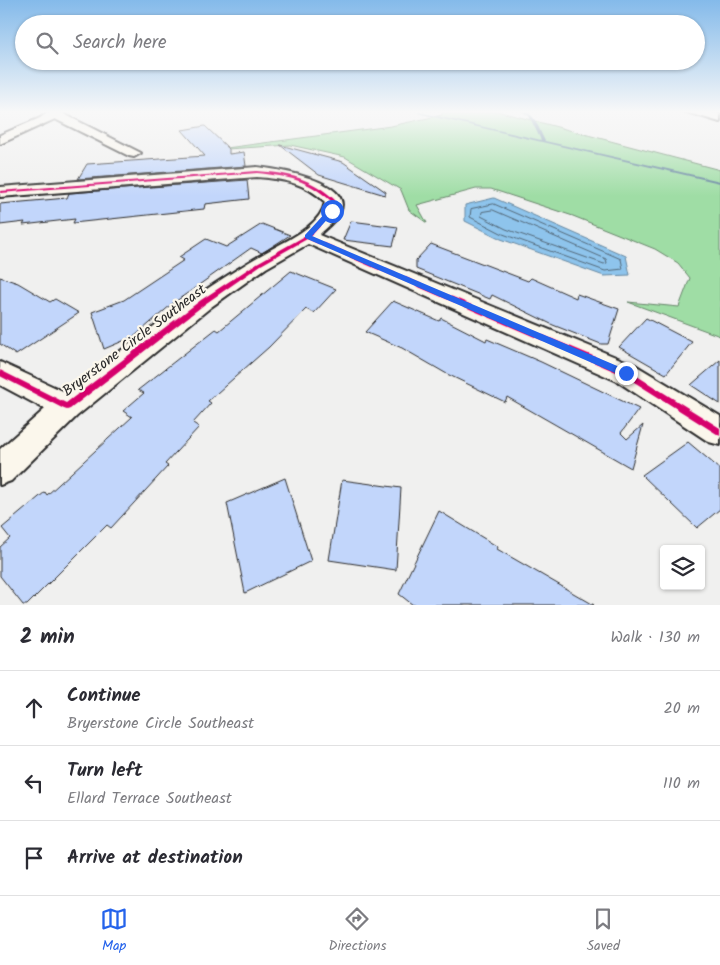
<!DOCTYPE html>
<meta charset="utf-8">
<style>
:root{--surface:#fff;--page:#f2f2f3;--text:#2b2b33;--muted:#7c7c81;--line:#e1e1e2;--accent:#2563eb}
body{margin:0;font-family:Kalam,sans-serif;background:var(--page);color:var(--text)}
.controls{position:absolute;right:15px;bottom:15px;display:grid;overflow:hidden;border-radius:5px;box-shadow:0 1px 4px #0004}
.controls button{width:45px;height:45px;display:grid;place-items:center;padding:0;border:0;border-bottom:1px solid var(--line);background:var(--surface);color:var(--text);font:25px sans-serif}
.stop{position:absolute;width:15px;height:15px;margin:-11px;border:4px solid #2563eb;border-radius:50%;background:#fff}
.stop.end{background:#2563eb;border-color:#fff;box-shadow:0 1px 5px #0008}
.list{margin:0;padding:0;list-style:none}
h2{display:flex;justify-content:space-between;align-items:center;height:65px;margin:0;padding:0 20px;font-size:21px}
h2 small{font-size:16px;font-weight:400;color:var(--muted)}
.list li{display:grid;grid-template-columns:32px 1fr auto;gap:15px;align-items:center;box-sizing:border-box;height:75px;padding:0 20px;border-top:1px solid var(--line)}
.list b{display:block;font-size:19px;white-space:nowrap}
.list p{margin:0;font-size:16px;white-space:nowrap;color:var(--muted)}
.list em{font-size:16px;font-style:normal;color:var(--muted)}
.icon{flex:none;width:28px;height:28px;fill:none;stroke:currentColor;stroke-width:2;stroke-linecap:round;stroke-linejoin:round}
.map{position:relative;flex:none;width:720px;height:605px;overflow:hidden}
.search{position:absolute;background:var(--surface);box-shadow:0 1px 4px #0004;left:15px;right:15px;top:15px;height:55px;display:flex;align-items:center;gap:12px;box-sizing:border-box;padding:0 18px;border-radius:28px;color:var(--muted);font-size:19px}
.sheet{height:290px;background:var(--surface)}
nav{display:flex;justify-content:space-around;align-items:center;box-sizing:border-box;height:70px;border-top:1px solid var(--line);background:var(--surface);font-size:14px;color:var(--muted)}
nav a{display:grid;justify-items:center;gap:2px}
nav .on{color:var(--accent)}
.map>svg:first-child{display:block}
.green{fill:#9fdda5;stroke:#658468}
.water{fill:#8ec4ec;stroke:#66879f}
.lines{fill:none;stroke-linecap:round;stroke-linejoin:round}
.shore{stroke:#536878;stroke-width:1}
.stream{fill:#66879f;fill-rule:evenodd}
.building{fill:#c2d6fb;stroke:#2b2b2b}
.minor-casing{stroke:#2b2b2b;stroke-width:4}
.minor{fill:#fbf7ec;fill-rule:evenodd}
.cycleway-casing{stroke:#fbf7ec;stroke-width:3}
.cycleway{fill:#d6006c;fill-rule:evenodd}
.route{fill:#2563eb}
.labels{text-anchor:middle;stroke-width:4.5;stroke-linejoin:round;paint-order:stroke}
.street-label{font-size:15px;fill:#2b2b2b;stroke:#fbf7ec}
</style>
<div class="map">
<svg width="720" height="605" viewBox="0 0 720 605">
<rect width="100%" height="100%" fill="#f0f0ef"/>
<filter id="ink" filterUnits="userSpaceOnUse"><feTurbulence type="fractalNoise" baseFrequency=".02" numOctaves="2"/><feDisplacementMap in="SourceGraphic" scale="10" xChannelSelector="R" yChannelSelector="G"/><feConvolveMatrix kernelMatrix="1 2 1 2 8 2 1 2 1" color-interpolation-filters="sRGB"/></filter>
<g filter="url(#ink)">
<path class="green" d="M442,111h55l223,59v166l-92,-34 51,5 11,-29 -12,-15 -23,-14 -82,-33 -82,-27h-15l-59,16 10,18 -18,-13 -8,-20 -56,-33 -55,-12 -79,5 180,-24 51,-11z"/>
<path class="water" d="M494,198l132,58 4,19 -26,1 -103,-37 -36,-18v-16z"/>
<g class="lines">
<g class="shore">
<path d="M494,204l127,55 2,10 -18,2 -102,-37 -33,-17 1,-8z"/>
<path d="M493,210l113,49 1,4 -3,1 -98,-35 -25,-13 1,-4z"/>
</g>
<path class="stream" d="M521,111c14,0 18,19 24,30l175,40v2l-303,-70 2,-1 122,28 -12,-24z"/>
</g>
<g class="building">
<path d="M205,126l24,23v5l15,-2 2,14 -168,13 9,-15 118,-8 -23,-26z"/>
<path d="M280,145l63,17 43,30 -1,3 -66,-20z"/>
<path d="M247,180l2,19 -44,5 -1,5 -131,14 2,-4 -52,6 2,-3 -25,3v-21l67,-6 2,-5z"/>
<path d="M351,221l47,6 -5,19 -50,-6z"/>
<path d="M262,224l28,11 -28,18 -11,-5 -79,56 -37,32 -31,13 -12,-37 32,-12 60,-40 -5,-3 27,-18 20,8z"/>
<path d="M431,244l97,37 3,-3 45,20 1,-4 42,15 -11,35h-7l-48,-19 -61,-30 -2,4 -74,-30v-9z"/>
<path d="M291,271l45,18 -22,24 -8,-4 -37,38 -61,54 3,2 -18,20 6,4 -34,37 3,2 -57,62 -4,-3 -80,80h-4l-23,-29v-29l10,-9 -8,-10 43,-36 2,3 85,-78 -9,-6 21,-18 -6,-3 78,-61 3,2z"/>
<path d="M0,277l18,6 32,19 5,-3 24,14 -63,42 -16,-11z"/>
<path d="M393,301l46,20 2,-3 45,23 1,-2 54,23 98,47 -18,24 6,6 16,-14 -12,43 -124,-71 -2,5 -58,-28 -45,-26 -37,-16z"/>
<path d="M646,318l46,24 -26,32 -47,-27z"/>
<path d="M720,360v44l-29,-19z"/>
<path d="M688,442l32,27v40l-23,19 -55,-53z"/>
<path d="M285,478l26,83 -66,32 -18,-90z"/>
<path d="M342,480l59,8 -5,82 -67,-10z"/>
<path d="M439,511l59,36 -1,2 97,56h-181l-14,-11z"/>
</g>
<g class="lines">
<g class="minor-casing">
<g id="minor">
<path d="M50,111h14l-2,2 79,40 -7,4 -5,-1 -74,-37 -55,25v-9l40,-17z"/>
<path d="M683,111h23l14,3v8z"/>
<path d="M257,167c18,2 98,14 83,45 -4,9 -14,16 -21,23l316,130 85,51v29l-11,-3 -92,-61 -309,-137 -42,24 -55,39 -134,109 -66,65 -11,4v-36l45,-40 -45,-24v-23l65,30c70,-51 138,-106 214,-147 17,-9 43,-23 46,-43 -19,-19 -42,-23 -68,-25l-257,20v-10z"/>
</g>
</g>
<use href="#minor" class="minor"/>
<g class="cycleway-casing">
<path id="cycleway" d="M257,171c31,2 55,7 78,29l-1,11 -24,26 319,134 91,57v8l-97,-61 -316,-136 -46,26 -56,39 -135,105 -3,1 -3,-1 -64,-33v-6l66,33 135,-103 56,-37 48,-27 25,-25 1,-10c-22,-21 -45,-25 -74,-28l-257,20v-2z"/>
</g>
<use href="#cycleway" class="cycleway"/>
</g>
</g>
<linearGradient id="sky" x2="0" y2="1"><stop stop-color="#84baea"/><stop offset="0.57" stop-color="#f8f8f8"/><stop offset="1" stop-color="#f8f8f8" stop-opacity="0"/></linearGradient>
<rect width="720" height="196" fill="url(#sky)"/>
<path class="route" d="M329,209l6,2 -23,25 317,135v5h-7l-317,-138v-3z"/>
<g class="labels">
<g class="street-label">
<text transform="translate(134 340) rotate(-37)" y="5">Bryerstone Circle Southeast</text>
</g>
</g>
</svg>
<div class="controls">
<button><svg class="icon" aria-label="layers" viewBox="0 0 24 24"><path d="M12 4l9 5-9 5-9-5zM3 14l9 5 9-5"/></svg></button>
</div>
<div class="stop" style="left:332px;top:211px"></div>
<div class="stop end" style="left:626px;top:373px"></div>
<div class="search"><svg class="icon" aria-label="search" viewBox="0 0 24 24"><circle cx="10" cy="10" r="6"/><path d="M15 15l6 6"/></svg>Search here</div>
</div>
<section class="sheet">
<h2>2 min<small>Walk · 130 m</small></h2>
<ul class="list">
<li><svg class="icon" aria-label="ahead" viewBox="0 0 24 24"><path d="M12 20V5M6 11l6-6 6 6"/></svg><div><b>Continue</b><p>Bryerstone Circle Southeast</p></div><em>20 m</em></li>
<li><svg class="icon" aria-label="left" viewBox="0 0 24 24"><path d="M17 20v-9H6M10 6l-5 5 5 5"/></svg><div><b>Turn left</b><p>Ellard Terrace Southeast</p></div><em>110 m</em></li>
<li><svg class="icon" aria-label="arrive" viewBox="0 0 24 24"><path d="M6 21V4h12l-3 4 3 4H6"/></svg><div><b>Arrive at destination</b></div></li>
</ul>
</section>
<nav>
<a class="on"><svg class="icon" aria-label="map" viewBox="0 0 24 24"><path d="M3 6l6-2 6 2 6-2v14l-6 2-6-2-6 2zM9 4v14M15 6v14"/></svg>Map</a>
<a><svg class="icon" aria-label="directions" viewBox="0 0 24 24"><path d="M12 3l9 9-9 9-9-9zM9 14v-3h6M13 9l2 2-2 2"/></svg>Directions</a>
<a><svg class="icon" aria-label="saved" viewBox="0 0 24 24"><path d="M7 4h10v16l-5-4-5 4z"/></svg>Saved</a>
</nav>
